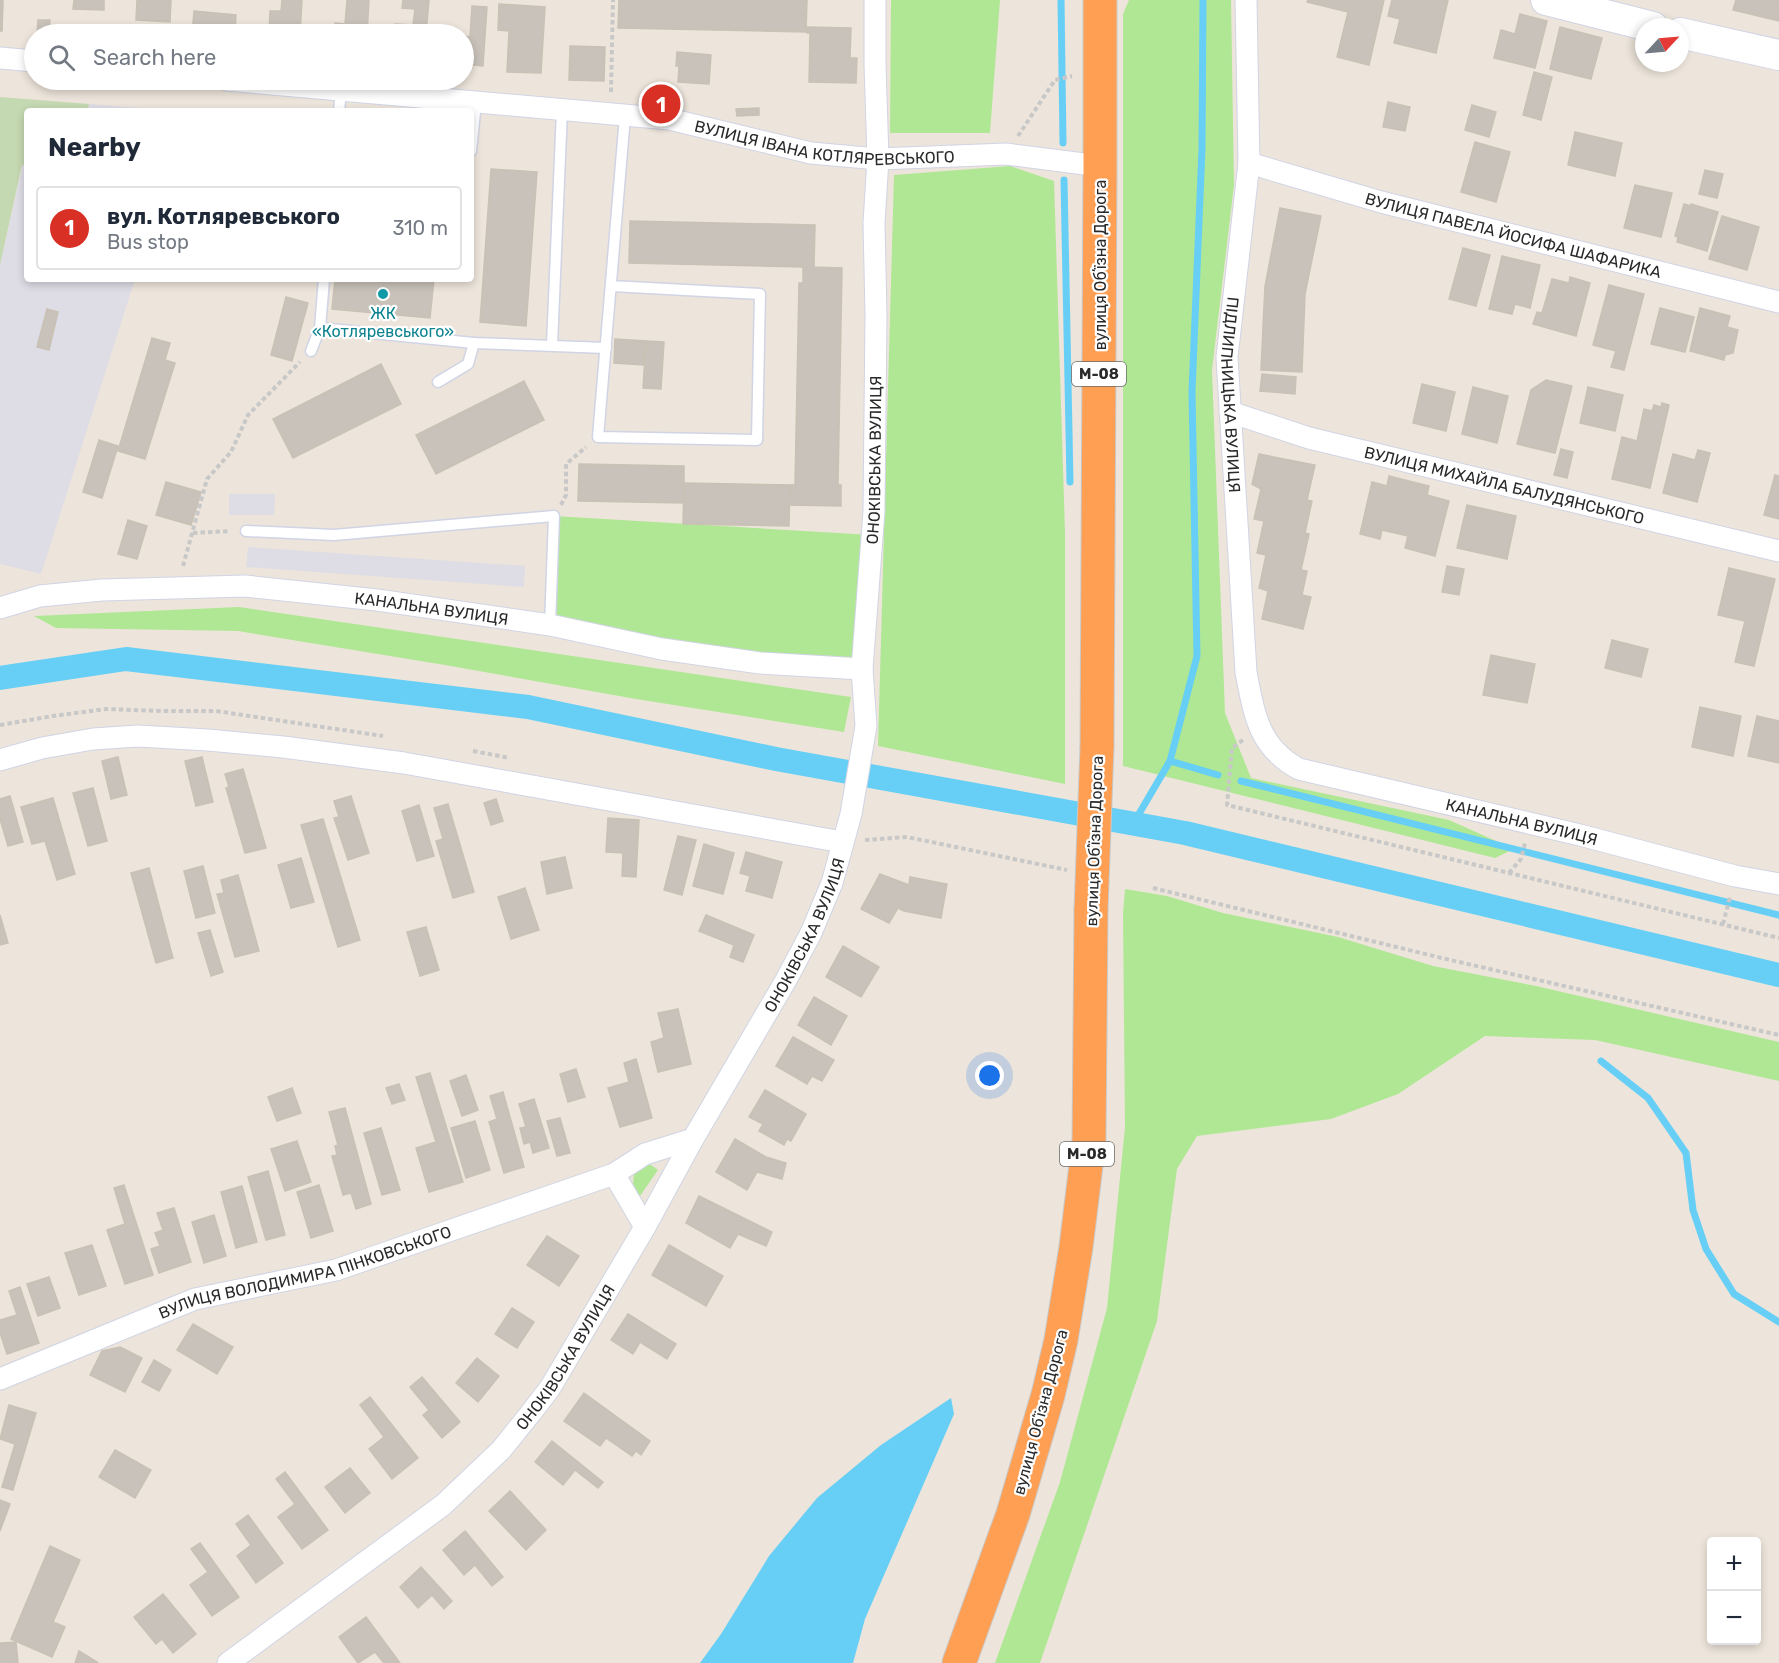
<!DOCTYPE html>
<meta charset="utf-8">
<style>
:root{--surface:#fff;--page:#f2f2f3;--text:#1f2937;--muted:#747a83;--line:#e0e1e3;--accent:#d93025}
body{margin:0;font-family:Rubik,sans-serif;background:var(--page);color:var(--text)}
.controls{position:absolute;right:18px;bottom:18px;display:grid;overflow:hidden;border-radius:6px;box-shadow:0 3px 9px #0003}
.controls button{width:54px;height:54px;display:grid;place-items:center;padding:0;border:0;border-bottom:2px solid var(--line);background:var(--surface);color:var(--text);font:30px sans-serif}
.compass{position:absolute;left:1635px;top:18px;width:54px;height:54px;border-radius:50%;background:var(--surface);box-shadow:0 3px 9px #0003;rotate:64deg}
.you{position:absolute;left:990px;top:1076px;width:21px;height:21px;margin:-15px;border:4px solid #fff;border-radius:50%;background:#1a73e8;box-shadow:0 0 0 9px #1a73e833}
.badge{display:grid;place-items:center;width:39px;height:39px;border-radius:50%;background:var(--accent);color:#fff;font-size:20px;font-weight:700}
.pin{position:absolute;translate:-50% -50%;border:3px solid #fff;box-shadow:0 2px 6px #0006}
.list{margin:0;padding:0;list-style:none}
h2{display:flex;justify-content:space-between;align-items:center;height:78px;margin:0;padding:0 24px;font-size:26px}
h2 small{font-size:20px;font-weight:400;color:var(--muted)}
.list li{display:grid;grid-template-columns:39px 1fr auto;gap:18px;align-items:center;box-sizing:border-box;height:84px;margin:0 12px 12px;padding:0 12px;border:2px solid var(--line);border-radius:6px}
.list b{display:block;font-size:22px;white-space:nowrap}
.list p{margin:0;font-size:20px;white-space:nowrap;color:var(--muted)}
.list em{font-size:20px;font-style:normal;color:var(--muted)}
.icon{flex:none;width:33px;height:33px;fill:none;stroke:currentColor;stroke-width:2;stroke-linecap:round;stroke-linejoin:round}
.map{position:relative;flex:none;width:1779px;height:1663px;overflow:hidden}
.search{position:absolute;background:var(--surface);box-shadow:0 3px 9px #0003;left:24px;top:24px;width:450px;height:66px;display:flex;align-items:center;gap:15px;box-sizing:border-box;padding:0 21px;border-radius:33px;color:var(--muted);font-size:22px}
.panel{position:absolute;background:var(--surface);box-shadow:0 3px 9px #0003;left:24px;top:108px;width:450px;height:174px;border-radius:6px}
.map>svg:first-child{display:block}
.industrial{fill:#dedce5}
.green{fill:#b0e794}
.cemetery{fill:#c4d8b1}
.water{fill:#67cff5}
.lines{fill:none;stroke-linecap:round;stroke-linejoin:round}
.stream{stroke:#67cff5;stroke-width:7}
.canal{stroke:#67cff5;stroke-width:24}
.building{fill:#c8c2ba;stroke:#c8c1b4;stroke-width:1.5}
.lane-casing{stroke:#d0d4e4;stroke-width:13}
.street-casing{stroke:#d0d4e4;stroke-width:23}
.secondary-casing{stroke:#d0d4e4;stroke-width:32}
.highway-casing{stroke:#c8c8c8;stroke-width:35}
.path{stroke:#c8c8c8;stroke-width:4;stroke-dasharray:4.5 3;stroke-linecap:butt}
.lane{stroke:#fff;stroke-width:10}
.street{stroke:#fff;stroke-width:21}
.secondary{stroke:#fff;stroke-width:30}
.highway{stroke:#ff9f53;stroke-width:33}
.highway-bridge-casing{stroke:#c8c8c8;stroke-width:35;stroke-linecap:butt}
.highway-bridge{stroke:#ff9f53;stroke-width:33}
.culture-dot{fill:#0f9aa8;stroke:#fff;stroke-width:2}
.labels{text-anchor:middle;stroke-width:4.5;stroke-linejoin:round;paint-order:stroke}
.shield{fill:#fff;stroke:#6a6a6a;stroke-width:1.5}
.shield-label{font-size:15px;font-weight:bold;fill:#2a2a2a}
.street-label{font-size:16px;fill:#2a2a2a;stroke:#fff}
.culture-label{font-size:16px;fill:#0d838f;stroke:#fff}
</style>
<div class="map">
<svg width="1779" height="1663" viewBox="0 0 1779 1663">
<rect width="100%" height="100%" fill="#ede5db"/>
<g class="industrial">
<path d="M89,104l52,4 8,1v2h-62z"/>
<path d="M23,164l4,2v113h108l-94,295 -41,-10v-299z"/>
<path d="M229,494h46l-1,21h-45z"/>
<path d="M248,547l277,19 -1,21 -278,-20z"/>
</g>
<g class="green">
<path d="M891,0h109l-10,133h-100z"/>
<path d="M1129,0h102l3,185 -22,185 13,343 26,65 198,42 65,29 -19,9 -372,-92v-752z"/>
<path d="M1010,166l44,15 11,352v251l-187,-38 16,-571z"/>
<path d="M554,516l318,19 -10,134 -312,-44z"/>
<path d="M239,607l612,90 -7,35 -208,-33 -191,-34 -207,-34 -182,-3 -22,-12z"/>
<path d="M1125,889l42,7 56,17 115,24 95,29 103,20 243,56v39l-184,-41 -110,-4 -87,58 -67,25 -134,17 -20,33 -20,152 -117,342h-45l65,-181 47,-174 18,-181 -2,-213z"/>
<path d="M645,1164l6,1 7,5 -18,26 -7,-12 1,-12z"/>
</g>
<path class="cemetery" d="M0,97l89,7 -2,7h-60v55l-5,-1 -22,100z"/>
<path class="water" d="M951,1398l3,16 -89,205 -12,44h-153l21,-29 48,-78 48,-58 64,-53z"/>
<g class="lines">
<g class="stream">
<path d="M1061,0l2,143"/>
<path d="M1064,180l6,302"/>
<path d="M1170,761l48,14"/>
<path d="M1241,781l538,134"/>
<path d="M1133,824l37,-63 27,-105 -5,-264 10,-243 1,-149"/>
<path d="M1601,1061l47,37 38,55 7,57 13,39 28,45 45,28"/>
</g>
<path class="canal" d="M0,678l126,-19 402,48 248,52 409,74 594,142"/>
</g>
<g class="building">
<path d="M0,0l3,1 -1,30h-2z"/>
<path d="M74,0h30v10l-31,-1z"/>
<path d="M137,0h34l-1,22 -34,-2z"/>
<path d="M282,0h20l-2,34h-31l1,-23h11z"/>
<path d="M347,0h22l-2,34h-33l1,-11 10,1z"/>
<path d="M403,0h26l-3,34h-32l1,-10 18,1 2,-16 -13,-1z"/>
<path d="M619,0h188l-1,32 -188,-4z"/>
<path d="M1308,0h76l-15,65 -32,-8 11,-45 -41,-10z"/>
<path d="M1392,0h56l-12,53 -42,-10 6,-24 -12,-3z"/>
<path d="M1736,0h43v21l-46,-11z"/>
<path d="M499,4l46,3 -4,66 -34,-1 2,-41 -11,-1z"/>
<path d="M472,6l15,1 -4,59 -19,-2v-28l6,1z"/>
<path d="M194,11l42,4 -1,19h-43z"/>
<path d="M1520,14l27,7 -12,47 -41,-10 7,-28 14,4z"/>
<path d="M38,20h12l-1,14h-12z"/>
<path d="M807,27l44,1 -1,30h7l-1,25 -47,-1 1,-49h-3z"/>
<path d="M1560,27l42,11 -11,41 -41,-10z"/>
<path d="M570,46l35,1 -1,34 -35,-1z"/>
<path d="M677,52l34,3 -2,29 -31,-2 1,-16h-3z"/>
<path d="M1534,72l18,5 -11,43 -18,-5z"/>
<path d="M1388,102l22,5 -5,24 -22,-4z"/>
<path d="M1472,105l24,7 -7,25 -24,-7z"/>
<path d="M759,108v7l-22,1 -1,-7z"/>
<path d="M1575,132l47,11 -7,33 -47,-11z"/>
<path d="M1475,142l35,10 -14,50 -35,-10z"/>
<path d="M491,169l46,3 -11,154 -46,-4z"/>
<path d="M1705,170l18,4 -6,24 -18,-4z"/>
<path d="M1635,185l37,8 -11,44 -37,-9z"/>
<path d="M1684,204l7,2v-2l27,8 -11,39 -30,-9 1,-5 -3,-1z"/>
<path d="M1280,208l41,8 -16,78 -3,78 -41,-2 4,-84z"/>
<path d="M1722,216l37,11 -12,43 -38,-11z"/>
<path d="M630,221l185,4 -1,42 28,1 -4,217h3v21l-52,-1 1,-20h5l4,-202h4v-16l-174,-4z"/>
<path d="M1463,248l27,7 -14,51 -27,-7z"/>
<path d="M1502,256l38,9 -10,43 -15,-4 -3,10 -23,-5z"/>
<path d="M1570,277l20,6 -14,53 -43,-12 4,-12 5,1 10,-34 17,4z"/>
<path d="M335,279h99l-4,39 -98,-9z"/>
<path d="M1609,285l35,9 -20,76 -13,-3 5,-16 -23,-6z"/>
<path d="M286,297l22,6 -16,58 -21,-6z"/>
<path d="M1660,308l34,9 -9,35 -34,-8z"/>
<path d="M1700,308l30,8 -3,11 11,3 -5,23 -8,2 -1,5 -34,-9z"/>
<path d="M47,309l11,3 -9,38 -12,-3z"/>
<path d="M152,338l18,5 -5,17 10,3 -30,96 -27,-8z"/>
<path d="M615,339l31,2 -2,24 -30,-2z"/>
<path d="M646,341l18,1 -3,47 -18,-1z"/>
<path d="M381,364l20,40 -108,54 -20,-39z"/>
<path d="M1262,374l34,3 -1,17 -35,-3z"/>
<path d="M1546,380l26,6 -17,67 -38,-9 14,-54z"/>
<path d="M524,381l20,39 -108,54 -20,-39z"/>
<path d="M1422,384l33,8 -9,39 -33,-8z"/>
<path d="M1473,387l35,9 -11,47 -35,-9z"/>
<path d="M1588,387l35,8 -8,36 -35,-8z"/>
<path d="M1662,403l7,2 -19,83 -38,-9 10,-42 15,4 7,-32 8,2 2,-6 7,2z"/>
<path d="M99,440l19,6 -16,52 -19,-6z"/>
<path d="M1561,449l12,3 -6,26 -13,-3z"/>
<path d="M1698,450l12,3 -13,49 -34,-9 10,-39 22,6z"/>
<path d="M1259,454l56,11 -8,35 5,1 -7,32 4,1 -8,36 6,1 -5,24 9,2 -8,32 -41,-10 6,-28 -9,-3 7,-33 -9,-2 7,-32 -10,-2 7,-30 -9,-5z"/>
<path d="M579,464l105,2v37l-106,-2z"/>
<path d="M1775,475l4,1v43l-15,-4z"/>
<path d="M1389,476l40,10 -2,9 22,6 -14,55 -30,-8 3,-12 -26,-6 -2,9 -20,-5 12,-52 15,4z"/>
<path d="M166,482l35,10 -10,33 -35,-10z"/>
<path d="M684,483l106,2 -1,41 -106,-2z"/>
<path d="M1467,505l49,11 -9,43 -50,-11z"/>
<path d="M128,520l19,6 -10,33 -19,-5z"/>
<path d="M1447,566l17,3 -5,26 -17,-3z"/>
<path d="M1729,568l46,11 -21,87 -19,-4 10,-41 -27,-6z"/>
<path d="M1612,640l36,9 -7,28 -36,-9z"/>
<path d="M1491,655l44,9 -8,39 -44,-8z"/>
<path d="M1700,707l41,9 -8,40 -41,-9z"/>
<path d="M1757,716l22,5v42l-31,-7z"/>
<path d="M118,757l9,38 -16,4 -9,-38z"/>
<path d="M202,757l11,45 -17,4 -11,-45z"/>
<path d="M243,769l23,79 -21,5 -19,-65 3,-1 -4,-13z"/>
<path d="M93,788l14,53 -19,5 -15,-53z"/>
<path d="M10,796l13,46 -15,4 -8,-27v-20z"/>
<path d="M351,796l18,57 -21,7 -14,-42 5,-1 -5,-16z"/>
<path d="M53,798l22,76 -18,6 -12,-39 -13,3 -11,-37z"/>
<path d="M496,799l7,22 -12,4 -7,-22z"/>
<path d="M448,804l26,88 -21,6 -17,-57 7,-2 -9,-31z"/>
<path d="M419,805l15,51 -17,5 -15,-50z"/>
<path d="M608,818l31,2 -3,57 -14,-1 1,-23 -17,-1z"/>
<path d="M323,819l37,121 -22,7 -37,-122z"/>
<path d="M678,836l18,4 -14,55 -18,-5z"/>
<path d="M704,844l30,9 -11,41 -30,-8z"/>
<path d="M746,852l36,10 -10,36 -26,-7 4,-15 -10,-3z"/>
<path d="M565,857l7,31 -25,6 -6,-32z"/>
<path d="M301,858l13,44 -23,6 -13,-43z"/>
<path d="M203,866l12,47 -19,5 -12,-47z"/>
<path d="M149,868l24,90 -17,5 -25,-90z"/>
<path d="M880,874l29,11 1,-8 37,7 -6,34 -37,-7 -6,-3 -9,15 -28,-14z"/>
<path d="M238,875l21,76 -24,6 -18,-63 7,-1 -3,-13z"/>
<path d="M525,888l14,42 -28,9 -13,-42z"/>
<path d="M0,915l8,28 -8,2z"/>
<path d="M706,915l48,20 -11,27 -13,-5 4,-12 -35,-14z"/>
<path d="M426,927l13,43 -19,6 -13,-44z"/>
<path d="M210,930l13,42 -12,4 -13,-43z"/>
<path d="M843,946l36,21 -18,30 -35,-20z"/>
<path d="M814,997l33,19 -16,29 -33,-20z"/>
<path d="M678,1009l13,55 -33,8 -7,-30 13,-4 -6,-25z"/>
<path d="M793,1037l41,23 -12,21 -10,-5 -5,8 -31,-18z"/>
<path d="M636,1059l16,59 -32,9 -12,-39 21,-6 -5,-19z"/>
<path d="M576,1069l9,28 -17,5 -8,-28z"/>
<path d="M430,1073l33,109 -34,10 -13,-44 20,-6 -20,-65z"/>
<path d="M466,1075l12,35 -16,6 -12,-35z"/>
<path d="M399,1084l6,16 -13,4 -6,-16z"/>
<path d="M292,1088l9,25 -24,8 -9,-24z"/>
<path d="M765,1090l41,24 -15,27 -4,-2 -3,6 -25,-14 4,-7 -14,-7z"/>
<path d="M503,1092l21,75 -20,6 -15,-51 8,-3 -7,-23z"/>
<path d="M534,1099l15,49 -16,5 -3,-11 -6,2 -4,-16 6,-1 -7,-23z"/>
<path d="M345,1108l26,96 -15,5 -5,-16 -8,2 -11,-39 5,-1 -2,-9 3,-1 -9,-33z"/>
<path d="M560,1118l10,35 -13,3 -10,-35z"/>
<path d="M475,1121l15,49 -24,8 -15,-50z"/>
<path d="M381,1128l19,62 -18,5 -18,-62z"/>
<path d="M735,1139l31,18 20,6 -4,16 -25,-7 -10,18 -31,-18z"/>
<path d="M297,1141l14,41 -26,9 -14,-42z"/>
<path d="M268,1171l17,64 -19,5 -18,-63z"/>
<path d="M124,1185l29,90 -28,9 -18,-54 18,-6 -11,-36z"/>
<path d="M319,1185l14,46 -22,7 -14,-46z"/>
<path d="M242,1186l15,56 -21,6 -15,-56z"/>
<path d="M699,1196l73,36 -6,14 -28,-12 -8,14 -44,-25z"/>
<path d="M174,1208l17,54 -32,11 -8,-24 9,-3 -5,-13 8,-3 -6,-17z"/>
<path d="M214,1215l12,41 -22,7 -12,-41z"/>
<path d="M547,1236l32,20 -20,30 -32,-21z"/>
<path d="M92,1245l14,41 -27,9 -14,-42z"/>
<path d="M669,1245l54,31 -17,30 -54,-31z"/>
<path d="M49,1277l11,31 -22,8 -11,-32z"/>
<path d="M20,1287l19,56 -32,11 -7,-21v-13l17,-5 -8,-24z"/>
<path d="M512,1308l22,14 -17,26 -22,-14z"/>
<path d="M628,1314l48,30 -9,15 -27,-17 -7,12 -22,-14z"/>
<path d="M193,1324l40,23 -16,27 -40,-24z"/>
<path d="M120,1347l22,11 -17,34 -35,-17 12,-24z"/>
<path d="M477,1358l22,18 -21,26 -22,-19z"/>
<path d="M154,1360l17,10 -12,21 -17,-9z"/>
<path d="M422,1377l38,45 -18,16 -19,-23 6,-5 -19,-23z"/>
<path d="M584,1393l66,48 -9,14 -5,-4 -4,5 -26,-18 -6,8 -36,-25z"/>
<path d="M370,1397l48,61 -26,21 -23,-30 15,-12 -24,-32z"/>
<path d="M9,1405l27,8 -23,77 -11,-3 13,-43 -15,-5z"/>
<path d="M552,1441l51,41 -5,6 -23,-18 -12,15 -28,-23z"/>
<path d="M115,1450l36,20 -16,28 -36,-21z"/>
<path d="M350,1468l20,25 -25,20 -20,-26z"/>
<path d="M285,1472l43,58 -26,19 -24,-32 17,-13 -19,-25z"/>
<path d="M510,1491l36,39 -20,20 -37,-39z"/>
<path d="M0,1500l10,4 -10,27z"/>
<path d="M248,1515l35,48 -27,20 -19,-27 14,-11 -15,-21z"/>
<path d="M465,1531l38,46 -11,9 -17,-21 -11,10 -21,-25z"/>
<path d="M200,1543l39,54 -27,19 -22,-31 18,-13 -17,-23z"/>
<path d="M50,1546l30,14 -27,62 12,5 -13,30 -41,-18z"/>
<path d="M421,1567l31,34 -8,8 -12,-14 -14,13 -18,-21z"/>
<path d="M163,1594l33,40 -23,19 -11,-14 -6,5 -22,-27z"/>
<path d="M366,1617l34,46h-16l-9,-11 -17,11 -19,-26z"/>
<path d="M16,1642l2,21h-18v-20z"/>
<path d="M79,1651l18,11 1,1h-23z"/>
</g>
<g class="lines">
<g class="lane-casing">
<g id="lane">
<path d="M339,111l2,-21"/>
<path d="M471,151l5,-49"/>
<path d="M611,286l149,8 -3,146 -159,-3 27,-321"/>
<path d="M320,328l4,-49"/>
<path d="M552,345l10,-235"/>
<path d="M311,351l9,-23 154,15 132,5"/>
<path d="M438,382l30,-18 6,-21"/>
<path d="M246,531l88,4 220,-19 -4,109"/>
</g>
</g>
<g class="street-casing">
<g id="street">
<path id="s1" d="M1246,0l3,163 -22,194 19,315c8,41 12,75 53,97l281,66 155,41 44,8"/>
<path d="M0,58l34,3"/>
<path id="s2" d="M227,80l442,39 142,34 67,6 128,-5 94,12"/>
<path id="s3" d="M1249,163l132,39 398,100"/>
<path id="s4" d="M1230,412l79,26 470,113"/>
<path id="s5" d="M0,608l40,-12 62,-6 143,-4 132,14 173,25 112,24 98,14 102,6"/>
<path d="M0,760l42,-12 51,-9 45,-3 70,4 75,7 121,16 438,79"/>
<path d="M614,1174l31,53"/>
<path id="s6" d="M0,1379l195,-80 141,-29 278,-96 31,-20 48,-15"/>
<path id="s7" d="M228,1663l215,-158 58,-55 29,-36 20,-26 95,-161 48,-88 93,-159 25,-47 21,-50 19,-69 15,-88 -4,-57 12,-158 2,-196 -2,-92 4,-64 -3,-95v-64"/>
</g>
</g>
<g class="secondary-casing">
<g id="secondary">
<path d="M1546,0l107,27"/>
<path d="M1680,33l99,22"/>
</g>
</g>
<g class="highway-casing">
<g id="highway">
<path d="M1097,747l3,-581v-166"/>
<path d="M959,1663l54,-149 35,-119 13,-55 15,-93 13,-106 2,-231"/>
</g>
</g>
<g class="path">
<path d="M611,92l2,-92"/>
<path d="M1018,136l37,-56 17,-4"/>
<path d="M561,505l5,-10v-31l20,-17"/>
<path d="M193,533l37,-2"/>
<path d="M183,566l24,-87 24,-27 17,-37 52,-53"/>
<path d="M0,725l53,-9 53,-7 56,2h54l167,25"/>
<path d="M1243,740l-11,8 -5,57 552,133"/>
<path d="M473,751l37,7"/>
<path d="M865,840l42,-3 160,33"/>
<path d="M1509,873l12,-14 4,-16"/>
<path d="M1153,888l293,71 333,76"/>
<path d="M1723,924l7,-27"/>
</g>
<use href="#lane" class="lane"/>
<use href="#street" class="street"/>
<use href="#secondary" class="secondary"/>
<use href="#highway" class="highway"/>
<g class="highway-bridge-casing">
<path id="highway-bridge" d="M1091,910l6,-163"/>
</g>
<use href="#highway-bridge" class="highway-bridge"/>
</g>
<circle class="culture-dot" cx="383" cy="294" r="6"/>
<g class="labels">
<g class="shield">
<rect x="1072" y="362" width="54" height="24" rx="4.5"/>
<rect x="1060" y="1142" width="54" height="24" rx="4.5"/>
</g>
<g class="shield-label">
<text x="1099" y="379">М-08</text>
<text x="1087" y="1159">М-08</text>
</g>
<g class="street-label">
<text dy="6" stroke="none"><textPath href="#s2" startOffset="602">ВУЛИЦЯ ІВАНА КОТЛЯРЕВСЬКОГО</textPath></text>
<text dy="6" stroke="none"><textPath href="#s3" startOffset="274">ВУЛИЦЯ ПАВЕЛА ЙОСИФА ШАФАРИКА</textPath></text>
<text transform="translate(1100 265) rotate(-90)" y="6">вулиця Обʼїзна Дорога</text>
<text dy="6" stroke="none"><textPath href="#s1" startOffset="396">ПІДЛИПНИЦЬКА ВУЛИЦЯ</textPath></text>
<text dy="6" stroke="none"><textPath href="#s7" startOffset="1432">ОНОКІВСЬКА ВУЛИЦЯ</textPath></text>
<text dy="6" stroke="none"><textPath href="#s4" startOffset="284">ВУЛИЦЯ МИХАЙЛА БАЛУДЯНСЬКОГО</textPath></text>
<text dy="6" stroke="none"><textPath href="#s5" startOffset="435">КАНАЛЬНА ВУЛИЦЯ</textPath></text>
<text dy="6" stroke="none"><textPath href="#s1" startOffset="1018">КАНАЛЬНА ВУЛИЦЯ</textPath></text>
<text transform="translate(1094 841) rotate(-88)" y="6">вулиця Обʼїзна Дорога</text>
<text dy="6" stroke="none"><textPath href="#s7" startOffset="946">ОНОКІВСЬКА ВУЛИЦЯ</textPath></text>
<text dy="6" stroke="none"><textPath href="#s6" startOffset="324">ВУЛИЦЯ ВОЛОДИМИРА ПІНКОВСЬКОГО</textPath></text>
<text dy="6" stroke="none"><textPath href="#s7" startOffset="460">ОНОКІВСЬКА ВУЛИЦЯ</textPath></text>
<text transform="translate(1040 1412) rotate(-75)" y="6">вулиця Обʼїзна Дорога</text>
</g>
<g class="culture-label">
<text x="383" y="319">ЖК<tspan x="383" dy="18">«Котляревського»</tspan></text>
</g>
</g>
</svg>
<div class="controls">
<button>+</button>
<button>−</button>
</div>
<svg class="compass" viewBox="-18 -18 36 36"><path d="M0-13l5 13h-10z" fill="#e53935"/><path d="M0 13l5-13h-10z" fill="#747a83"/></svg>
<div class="you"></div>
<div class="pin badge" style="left:661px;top:104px">1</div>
<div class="search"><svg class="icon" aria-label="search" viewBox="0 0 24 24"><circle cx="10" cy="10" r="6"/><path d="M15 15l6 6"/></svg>Search here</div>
<section class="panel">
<h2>Nearby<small></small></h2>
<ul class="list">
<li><span class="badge">1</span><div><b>вул. Котляревського</b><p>Bus stop</p></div><em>310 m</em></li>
</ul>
</section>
</div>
